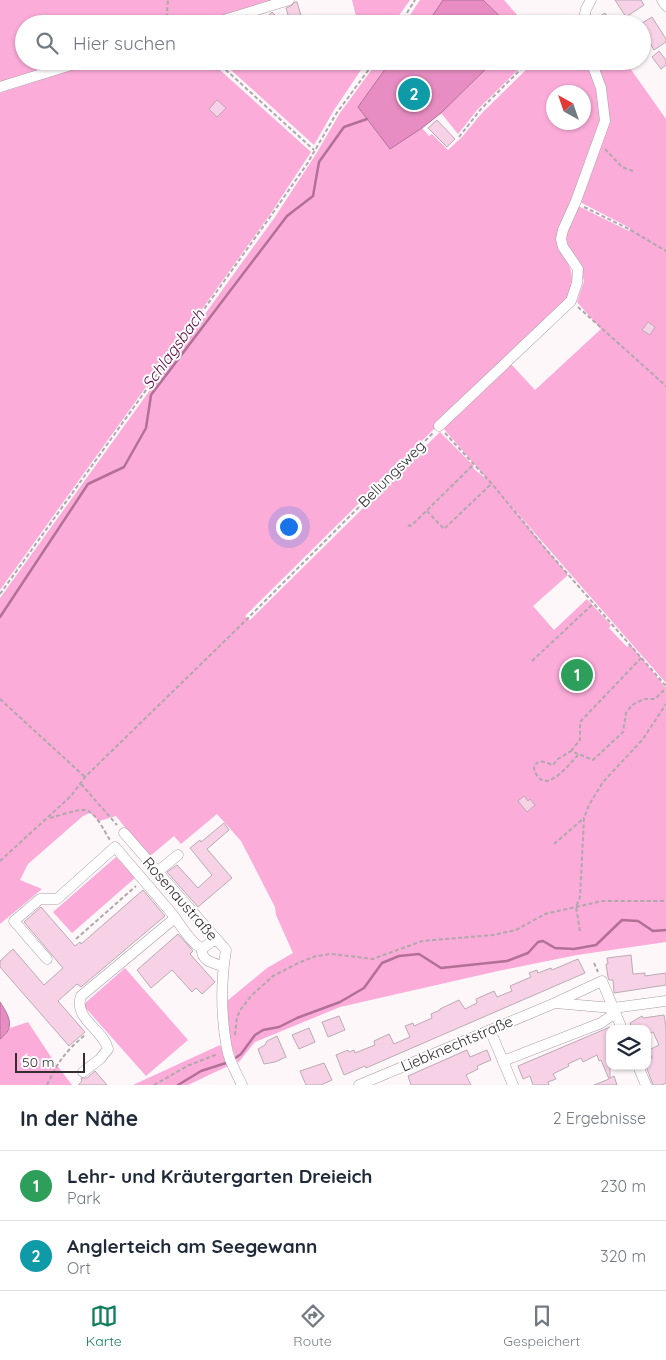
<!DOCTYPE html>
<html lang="de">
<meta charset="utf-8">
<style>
:root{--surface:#fff;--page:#f6f6f7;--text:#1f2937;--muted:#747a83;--line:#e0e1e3;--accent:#107e5a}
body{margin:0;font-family:Quicksand,sans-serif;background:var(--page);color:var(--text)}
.controls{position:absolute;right:15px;bottom:15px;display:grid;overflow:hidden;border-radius:10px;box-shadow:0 1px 4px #0004}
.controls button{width:45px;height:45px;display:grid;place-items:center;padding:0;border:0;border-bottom:1px solid var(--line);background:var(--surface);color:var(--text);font:25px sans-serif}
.compass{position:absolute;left:546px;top:85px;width:45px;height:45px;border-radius:50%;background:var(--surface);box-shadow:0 1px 4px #0004;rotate:320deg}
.scale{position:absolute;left:15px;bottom:12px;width:70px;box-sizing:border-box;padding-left:5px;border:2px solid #332d30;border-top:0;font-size:14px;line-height:18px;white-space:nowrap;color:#332d30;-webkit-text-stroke:4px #fff;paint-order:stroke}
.you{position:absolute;left:288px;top:526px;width:18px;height:18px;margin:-12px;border:4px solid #fff;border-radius:50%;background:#1a73e8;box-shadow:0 0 0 8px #1a73e833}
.badge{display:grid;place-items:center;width:32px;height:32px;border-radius:50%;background:var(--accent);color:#fff;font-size:16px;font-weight:700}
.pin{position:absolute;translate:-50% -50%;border:2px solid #fff;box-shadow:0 1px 5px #0006}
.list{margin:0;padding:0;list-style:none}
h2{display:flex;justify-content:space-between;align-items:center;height:65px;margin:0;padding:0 20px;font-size:21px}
h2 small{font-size:16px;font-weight:400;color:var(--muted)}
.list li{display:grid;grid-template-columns:32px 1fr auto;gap:15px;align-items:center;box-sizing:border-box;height:70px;padding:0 20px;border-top:1px solid var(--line)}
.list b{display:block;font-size:19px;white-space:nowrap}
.list p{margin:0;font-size:16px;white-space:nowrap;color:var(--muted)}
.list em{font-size:16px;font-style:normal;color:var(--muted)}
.icon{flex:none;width:28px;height:28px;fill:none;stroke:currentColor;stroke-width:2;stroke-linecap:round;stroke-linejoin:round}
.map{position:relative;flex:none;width:666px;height:1085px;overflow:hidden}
.search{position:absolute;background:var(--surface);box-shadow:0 1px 4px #0004;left:15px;right:15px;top:15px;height:55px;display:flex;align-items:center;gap:12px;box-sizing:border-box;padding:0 18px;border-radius:28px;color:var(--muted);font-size:19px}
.sheet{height:205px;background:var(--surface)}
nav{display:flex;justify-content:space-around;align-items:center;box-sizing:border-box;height:70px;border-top:1px solid var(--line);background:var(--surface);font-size:14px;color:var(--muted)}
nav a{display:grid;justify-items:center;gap:2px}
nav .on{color:var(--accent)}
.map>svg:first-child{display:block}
.green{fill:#fbacd9;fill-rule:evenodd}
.water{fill:#e88dc3;stroke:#b27097}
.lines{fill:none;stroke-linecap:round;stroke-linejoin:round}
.stream{stroke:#b27097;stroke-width:2.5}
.building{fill:#f7d1e6;stroke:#bbabb3}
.minor-casing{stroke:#aa9ba3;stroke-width:11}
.path{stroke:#aea8ab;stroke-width:2;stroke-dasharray:4 2.5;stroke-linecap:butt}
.minor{stroke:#fff;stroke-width:10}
.labels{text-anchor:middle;stroke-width:4;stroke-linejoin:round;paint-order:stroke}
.street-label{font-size:15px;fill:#332d30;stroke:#fff}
.water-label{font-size:16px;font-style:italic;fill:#5a0841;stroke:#fff}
</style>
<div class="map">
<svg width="666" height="1085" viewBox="0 0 666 1085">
<rect width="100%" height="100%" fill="#fdf7fa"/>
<g class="green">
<path d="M0,0h274l-79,24h-171v37h49l-73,21z"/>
<path d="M352,0h58l-17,24h-35z"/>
<path d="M420,0h23l-16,24h-23z"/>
<path d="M483,0h21l21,24h-17z"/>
<path d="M100,61h110l101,91 -42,64 -269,374v-497z"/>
<path d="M221,61h54l1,3 9,-3h82l-33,49 -20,35z"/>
<path d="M378,61h13l-33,46 32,42 32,-21 7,8 3,-2 16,16 14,-13 20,-24 53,-52h52l10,28 3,32 -39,129c11,20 14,25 8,48l-131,127 -193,191 5,4 190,-188 33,33 1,4 14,11 -45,-52 68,-64 24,26 66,-61 -24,-27 7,-21 -3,-10 -16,-27 -1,-6 12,-33 53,26 1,-3 -52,-27 30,-78 -12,-62h29l41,58v564l-162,-185 64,77 -35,31 21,24 33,-31 24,26 -2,3 18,19 3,-3 36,44v254l-89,13 -79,16 -158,36 -85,35 -17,21c-10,-23 -11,-38 -11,-62l40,-33 26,-15 -17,-38 -1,-8 -34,-66 -24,-27 -36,30 -7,-8 -25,21 -33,-41 -17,5 -9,-8 -7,3 -55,48 -8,16 22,9 -42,35v-326l275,-381 41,-63 24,-41zM554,92h30v30h-30z"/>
<path d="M494,61h33l-49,48 -20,25 -17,-21z"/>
<path d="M116,857l19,21 -63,55 -19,-21z"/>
<path d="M125,968l63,72 -42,36 -63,-71z"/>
<path d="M28,1022l25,38 19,25h-72v-46l5,-3 5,-8z"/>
<path d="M220,1045l8,21 -40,19h-55z"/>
</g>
<g class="water">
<path d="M443,0h40l25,24h-81z"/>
<path d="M391,61h103l-53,52 -19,15 -32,21 -32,-42z"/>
<path d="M0,1002c9,14 16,26 0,37z"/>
</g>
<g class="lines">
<g class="stream">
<path d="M0,617l88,-133 36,-17 22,-39 5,-33 136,-179 26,-20 6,-34 25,-35 23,-8"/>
<path d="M234,1059l7,-5 14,-19 8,-5 16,-3 18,-9 43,-16 24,-14 18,-25 17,-7 20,-2 22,14 66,-7 21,-8 10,-11 5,-1 12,7 19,1 22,-4 26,-25 16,1 15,10 13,-1"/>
<path d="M178,1085l23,-14 28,-9"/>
</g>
</g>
<g class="building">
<path d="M615,0h26l3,5 -18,12z"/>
<path d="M295,2h2l5,17 -12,3 -4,-14 5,-2z"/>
<path d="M272,12l12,12h-24z"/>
<path d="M605,13l7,11h-11l-4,-6z"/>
<path d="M652,17l14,22v3l-12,8 -12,-20v-7z"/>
<path d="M659,51l7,9v5l-5,4 -9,-12z"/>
<path d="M217,100l9,8 -9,9 -8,-8z"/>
<path d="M437,120l18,19 -8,8 -19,-19z"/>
<path d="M648,322l7,5 -5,8 -8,-5z"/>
<path d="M524,796l4,5 2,-2 5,6 -8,7 -9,-11z"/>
<path d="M224,823l5,7 -22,19 25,29 -34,29 -31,-35 10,-7 21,23 14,-13 -22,-27 10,-8 1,2z"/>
<path d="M143,890l22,26 -84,71 -4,-3 -19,17 27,31 -16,14 -69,-79v-6l13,-12 31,36 19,-17 -39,-46 17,-15 34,39 5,-4 1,2z"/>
<path d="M178,934l15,17 -3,3 25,28 -13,12 -6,-6 -4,4 -20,-22 -21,18 -14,-18z"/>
<path d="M631,955l2,19 12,-1v3l21,-3v12l-52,8 -1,-13h-4l-1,-3 -2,-13h2l-1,-6z"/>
<path d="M578,959l7,14 -203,88 -16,7 -1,-2 -21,9 -8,-20 12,-5 1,2 5,-2 1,3 20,-8 -1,-4 15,-7 5,10 16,-7 -5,-11 8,-3 1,3 18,-8 -1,-4 9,-4v-1l19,-9 6,9 12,-6 -1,-4 18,-8 3,6 15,-6 -2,-5 21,-9 -2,-4 8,-3 1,3 13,-5 1,2z"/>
<path d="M664,1015l2,12v56l-4,2h-9l-7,-19h1v-6l5,-2 -3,-8 10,-5 -6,-13 -6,3v-6h-15l-2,-6 12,-7 1,2z"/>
<path d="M339,1016l6,14 -17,7 -6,-15z"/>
<path d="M610,1027v51l4,-2 3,9h-23l15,-6 -8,-19 -2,1 -2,-6 -14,7 -2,-4 -13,6 1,2 -16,8 3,5 -8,3 1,3h-16l-3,-9 -7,3 -5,-13z"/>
<path d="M309,1028l6,14 -16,7 -7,-14z"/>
<path d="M277,1036l9,21 -11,5 -11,2 -6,-15 7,-4 2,-4z"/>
<path d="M467,1050l3,7 17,-7 4,10 -14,6 1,3 -12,6 5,10h-60l-3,-9z"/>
<path d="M324,1063l8,17 -11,5h-15l-6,-14z"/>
<path d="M95,1071l12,14h-29l4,-4 -1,-3h6z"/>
</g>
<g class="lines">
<g class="minor-casing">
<g id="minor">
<path d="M662,0l4,6"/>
<path d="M211,24l78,-24"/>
<path d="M583,24l3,-15 5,-9"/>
<path d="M0,87l84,-26"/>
<path d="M439,426l132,-125 6,-18 1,-14 -15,-22 -2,-8 2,-9 13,-29 29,-80 -4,-33 -10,-27"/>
<path d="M124,833l102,117c-5,31 -5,67 1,99 2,12 10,25 15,36"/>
<path d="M157,872l21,-17"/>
<path d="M218,941h-6l-10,8c-1,12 11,14 21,17"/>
<path d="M47,959l-33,-38 26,-22h17l58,-52c18,21 36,42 54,63 11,13 18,29 33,39"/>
<path d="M557,1002l45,-21 20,48"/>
<path d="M490,1030l23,55"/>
<path d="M503,1061l98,-38 10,-7 2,-8"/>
<path d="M638,1066l8,19"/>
<path d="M83,1072l17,-13 8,-10c-5,-20 -35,-30 -27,-53l94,-78"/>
<path d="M359,1085l196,-82 58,5 53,-7"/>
</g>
</g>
<g class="path">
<path d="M166,24l2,-24"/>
<path d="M400,24l15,-24"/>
<path d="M216,61l98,89"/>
<path d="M459,137l22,-28 48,-48"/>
<path d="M605,149l17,18 11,4"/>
<path d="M584,207l45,22 37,22"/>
<path d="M578,307l88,79"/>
<path d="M445,433l47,51 52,63 122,139"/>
<path d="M427,511l17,18 47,-45"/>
<path d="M408,525l2,1 3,-2 60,-59"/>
<path d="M0,594l270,-377 37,-53 29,-50 39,-53"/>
<path d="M532,661l62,-58"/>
<path d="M0,699l85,78"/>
<path d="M571,751l9,-11v-18l62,-65"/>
<path d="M578,755c-8,8 -28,36 -40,22 -3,-4 -4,-7 -4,-11 6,-8 12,-3 19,-1l5,-6 13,-8 22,9 30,-28 3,-19 6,-8 12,-6h11l11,-11"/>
<path d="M81,784l36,41"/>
<path d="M50,818c8,-2 28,-9 35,-8 11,2 19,21 25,30"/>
<path d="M554,844l30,-26"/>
<path d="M0,861l71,-65 14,-19 153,-149 196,-196"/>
<path d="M580,931l-4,-24 4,-10 4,-79 5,-13 14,-23 40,-43 23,-35"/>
<path d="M76,939l60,-53"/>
<path d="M594,963l4,9"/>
<path d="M235,1035l2,-18 4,-8 10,-13 22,-20 25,-13 18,-7 16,-2 41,5 49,-18 71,-6 23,-5 29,-16 57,-13h64"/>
<path d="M47,1085c12,-25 18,-33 39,-51"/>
<path d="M154,1085l33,-19 31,-12"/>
</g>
<use href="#minor" class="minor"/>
</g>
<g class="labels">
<g class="street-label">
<text transform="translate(392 474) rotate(-45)" y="5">Bellungsweg</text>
<text transform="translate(180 899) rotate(49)" y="5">Rosenaustraße</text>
<text transform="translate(457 1044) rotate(-23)" y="5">Liebknechtstraße</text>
</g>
<g class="water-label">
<text transform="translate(173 349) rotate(-54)" y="6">Schlagsbach</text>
</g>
</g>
</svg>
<div class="controls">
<button><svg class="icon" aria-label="layers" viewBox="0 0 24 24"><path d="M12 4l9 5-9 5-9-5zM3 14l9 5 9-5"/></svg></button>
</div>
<svg class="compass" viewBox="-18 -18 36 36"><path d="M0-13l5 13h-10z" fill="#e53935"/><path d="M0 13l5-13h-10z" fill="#747a83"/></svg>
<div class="scale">50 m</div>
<div class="you"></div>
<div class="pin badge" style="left:577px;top:675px;background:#2e9e5b">1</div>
<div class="pin badge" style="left:414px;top:94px;background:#0f9aa8">2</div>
<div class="search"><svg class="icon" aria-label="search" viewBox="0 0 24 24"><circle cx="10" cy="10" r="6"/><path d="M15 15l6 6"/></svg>Hier suchen</div>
</div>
<section class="sheet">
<h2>In der Nähe<small>2 Ergebnisse</small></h2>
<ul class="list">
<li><span class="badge" style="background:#2e9e5b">1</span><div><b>Lehr- und Kräutergarten Dreieich</b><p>Park</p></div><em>230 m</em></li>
<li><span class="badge" style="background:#0f9aa8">2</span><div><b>Anglerteich am Seegewann</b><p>Ort</p></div><em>320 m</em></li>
</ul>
</section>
<nav>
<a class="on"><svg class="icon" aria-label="map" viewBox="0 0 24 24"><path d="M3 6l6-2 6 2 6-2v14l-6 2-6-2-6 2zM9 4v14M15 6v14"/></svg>Karte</a>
<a><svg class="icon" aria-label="directions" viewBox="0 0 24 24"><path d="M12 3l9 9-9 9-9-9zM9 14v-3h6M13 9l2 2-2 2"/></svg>Route</a>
<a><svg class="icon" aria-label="saved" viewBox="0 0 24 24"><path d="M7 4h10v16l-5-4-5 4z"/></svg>Gespeichert</a>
</nav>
